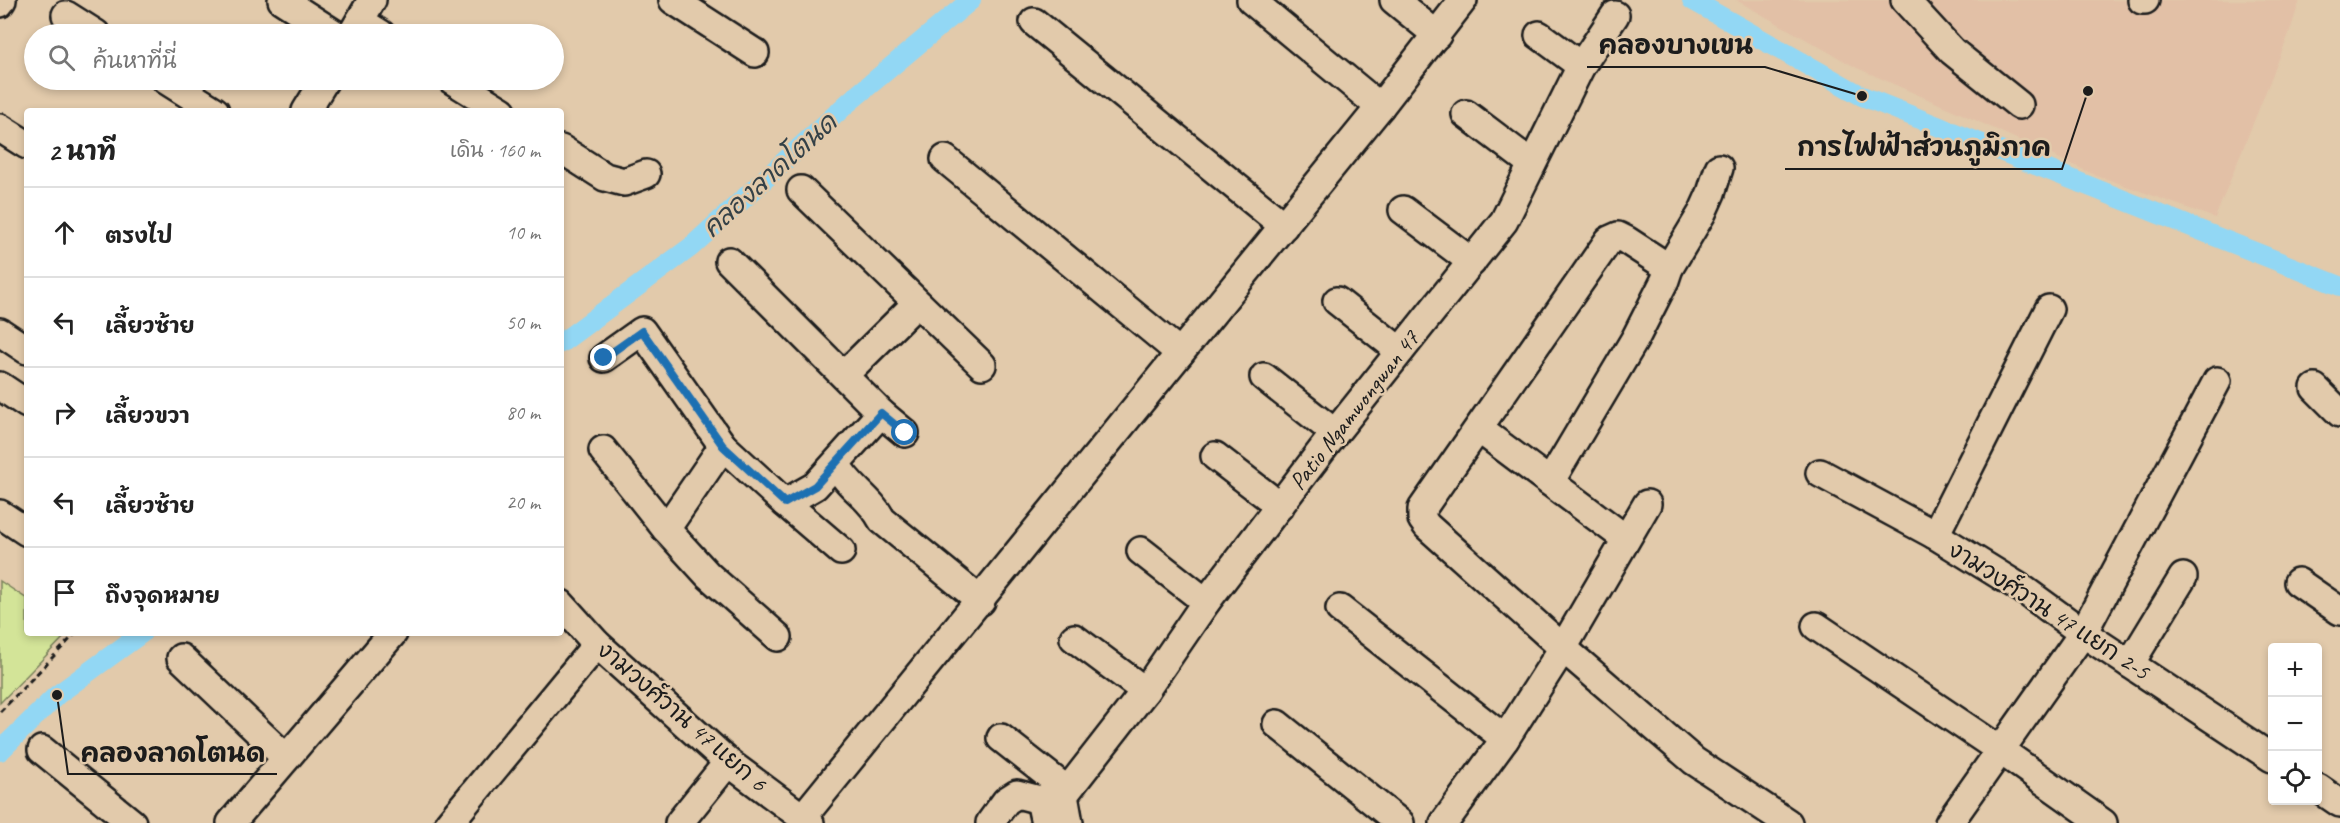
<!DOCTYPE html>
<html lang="th">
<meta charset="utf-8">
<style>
:root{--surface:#fff;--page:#f2f2f2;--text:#222;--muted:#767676;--line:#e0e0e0}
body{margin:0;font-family:Caveat,"Playpen Sans Thai",sans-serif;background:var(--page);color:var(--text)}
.controls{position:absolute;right:18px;bottom:18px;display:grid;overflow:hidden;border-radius:6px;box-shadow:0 3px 9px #0003}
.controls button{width:54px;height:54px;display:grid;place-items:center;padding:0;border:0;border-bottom:2px solid var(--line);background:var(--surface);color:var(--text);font:30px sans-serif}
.stop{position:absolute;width:18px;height:18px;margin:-14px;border:4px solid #1f6fb2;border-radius:50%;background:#fff}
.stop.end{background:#1f6fb2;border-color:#fff;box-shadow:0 2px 6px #0008}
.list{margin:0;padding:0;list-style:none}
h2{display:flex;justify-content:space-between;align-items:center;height:78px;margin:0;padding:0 24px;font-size:26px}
h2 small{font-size:20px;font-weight:400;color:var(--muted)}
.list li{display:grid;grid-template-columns:39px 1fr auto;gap:18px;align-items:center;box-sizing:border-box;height:90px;padding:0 24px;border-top:2px solid var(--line)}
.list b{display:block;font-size:22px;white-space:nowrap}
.list em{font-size:20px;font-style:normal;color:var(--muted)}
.icon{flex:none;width:33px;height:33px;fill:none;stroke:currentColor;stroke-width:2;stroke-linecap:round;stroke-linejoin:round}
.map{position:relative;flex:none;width:2340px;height:823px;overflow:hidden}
.search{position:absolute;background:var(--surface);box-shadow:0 3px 9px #0003;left:24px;top:24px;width:540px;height:66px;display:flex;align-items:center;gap:15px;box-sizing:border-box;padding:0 21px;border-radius:33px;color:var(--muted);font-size:22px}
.panel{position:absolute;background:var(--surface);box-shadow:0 3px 9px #0003;left:24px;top:108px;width:540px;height:528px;border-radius:6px}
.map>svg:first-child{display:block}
.built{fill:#e2c0a6}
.green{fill:#d3e498;stroke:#78805a;stroke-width:1.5}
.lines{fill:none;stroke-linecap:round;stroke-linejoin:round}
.canal{stroke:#92d7f4;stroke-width:20}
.minor-casing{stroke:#1c1c1c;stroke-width:32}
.path{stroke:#1c1c1c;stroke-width:3;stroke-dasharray:6 4.5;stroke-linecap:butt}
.minor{stroke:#e2caab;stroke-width:27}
.route{stroke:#1f6fb2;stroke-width:8}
.labels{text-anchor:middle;stroke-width:5;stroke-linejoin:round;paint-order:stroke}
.street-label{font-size:24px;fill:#1c1c1c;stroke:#e2caab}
.water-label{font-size:26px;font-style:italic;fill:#344147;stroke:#e2caab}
.leader{fill:none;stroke:#1c1c1c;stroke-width:2}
.callout-dot{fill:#1c1c1c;stroke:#e2caab;stroke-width:2}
.callout-label{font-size:26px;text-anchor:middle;font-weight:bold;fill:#1c1c1c;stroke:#e2caab;stroke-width:5;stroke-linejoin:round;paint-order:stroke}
</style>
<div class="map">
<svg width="2340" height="823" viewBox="0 0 2340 823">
<rect width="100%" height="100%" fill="#e2caab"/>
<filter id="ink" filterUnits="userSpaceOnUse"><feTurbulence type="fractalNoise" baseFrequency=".0167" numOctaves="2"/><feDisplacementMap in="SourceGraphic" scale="12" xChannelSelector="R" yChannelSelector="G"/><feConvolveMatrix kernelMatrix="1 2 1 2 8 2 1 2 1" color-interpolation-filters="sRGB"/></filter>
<g filter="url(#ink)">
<path class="built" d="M1736,0h564l-11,34 -74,184 -122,-44 -129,-59 -107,-47z"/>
<path class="green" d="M0,581l27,18v34h41l-68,70z"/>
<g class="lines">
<g class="canal">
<path d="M1692,0l170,96 478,190"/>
<path d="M561,343l130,-96 158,-145 122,-102"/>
<path d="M0,751l57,-56 85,-62"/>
</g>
<g class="minor-casing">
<g id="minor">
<path d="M282,0l53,34"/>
<path d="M673,0l82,53"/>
<path d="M1251,0l129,107"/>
<path d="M1394,0l43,35"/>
<path d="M1905,0l47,51 67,54"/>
<path d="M2142,0h3"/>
<path d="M0,3l2,-3"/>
<path d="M66,15l30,19"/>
<path d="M360,21l21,13"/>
<path d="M1034,22l250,204"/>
<path d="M352,34l20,-34"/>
<path d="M1539,35l42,31"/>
<path d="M166,80l49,31"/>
<path d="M452,80l50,31"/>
<path d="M306,111l19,-31"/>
<path d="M1466,114l66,50"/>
<path d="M0,128l27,17"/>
<path d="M561,149l44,28 19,5 22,-8"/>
<path d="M945,159l235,194"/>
<path d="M801,190l181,175"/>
<path d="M1403,210l69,52"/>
<path d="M1669,268l-43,-28 -8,-4 -9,4 -187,269v10l5,7 136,122 131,113 94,62"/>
<path d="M1337,301l63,50"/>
<path d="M0,332l27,18"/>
<path d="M604,358l38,-27 81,115 62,57 30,-17 66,-73 -152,-152"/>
<path d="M844,375l73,-72"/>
<path d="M1264,377l71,56"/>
<path d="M0,386l27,18"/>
<path d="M2315,388l25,25"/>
<path d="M881,413l24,20"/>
<path d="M1479,429l147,110"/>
<path d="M603,450l63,79 42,46 70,62"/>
<path d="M1215,456l65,50"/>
<path d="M836,464c13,24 34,33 46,56l99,81"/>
<path d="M1820,473l115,62 89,55 59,43 189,125"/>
<path d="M1550,482l85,-143 30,-59 4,-12 33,-55 9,-20 8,-25"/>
<path d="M785,503l56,48"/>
<path d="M0,514l27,18"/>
<path d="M666,529l57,-83"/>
<path d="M1935,535l114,-226"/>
<path d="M1141,551l65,51"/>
<path d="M2298,582l42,29"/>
<path d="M561,604l36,40 131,118 82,61"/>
<path d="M1340,609l165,130"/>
<path d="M1816,626l184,124 103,73"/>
<path d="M1074,638l71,53"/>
<path d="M181,658l105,100"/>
<path d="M2130,664l53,-87"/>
<path d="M1277,724l123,99"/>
<path d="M1001,738l66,52"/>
<path d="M42,750l90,73"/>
<path d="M2318,788l22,15"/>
<path d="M1064,795l81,-104 61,-89 129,-169 169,-212 77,-155 34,-51"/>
<path d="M803,817l577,-710 83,-107"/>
<path d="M231,823l162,-190"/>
<path d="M449,823l148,-179"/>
<path d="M679,823l49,-61"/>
<path d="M990,823l16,-22 11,-7 23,6"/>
<path d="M1045,823l-5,-23 24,-5 5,28"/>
<path d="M1444,823l61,-84 58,-91 84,-144"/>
<path d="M1949,823l134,-190 134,-252"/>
</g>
</g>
<path class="path" d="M0,712l76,-79"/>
<use href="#minor" class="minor"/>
</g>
</g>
<g class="lines" filter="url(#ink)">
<path class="route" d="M604,358l38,-27 81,115 62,57 30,-17 66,-73 24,20"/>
</g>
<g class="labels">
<g class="street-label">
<text transform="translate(1354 410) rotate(-52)" y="8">Patio Ngamwongwan 47</text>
<text transform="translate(2049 610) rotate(33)" y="8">งามวงศ์วาน 47 แยก 2-5</text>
<text transform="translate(682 716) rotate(41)" y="8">งามวงศ์วาน 47 แยก 6</text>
</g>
<g class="water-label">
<text transform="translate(769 175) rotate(-42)" y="9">คลองลาดโตนด</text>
</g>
</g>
<path class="leader" d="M1862 96L1765 67H1587M2088 91L2062 169H1785M57 695L68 774H277"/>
<g class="callout-dot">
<circle cx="1862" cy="96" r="6"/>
<circle cx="2088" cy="91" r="6"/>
<circle cx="57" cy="695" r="6"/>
</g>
<g class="callout-label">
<text x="1676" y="54">คลองบางเขน</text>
<text x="1924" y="156">การไฟฟ้าส่วนภูมิภาค</text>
<text x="173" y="762">คลองลาดโตนด</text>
</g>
</svg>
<div class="controls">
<button>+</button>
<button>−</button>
<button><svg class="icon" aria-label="locate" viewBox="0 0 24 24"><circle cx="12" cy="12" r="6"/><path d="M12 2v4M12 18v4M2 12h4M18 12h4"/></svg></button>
</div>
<div class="stop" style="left:905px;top:433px"></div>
<div class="stop end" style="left:604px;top:358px"></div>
<div class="search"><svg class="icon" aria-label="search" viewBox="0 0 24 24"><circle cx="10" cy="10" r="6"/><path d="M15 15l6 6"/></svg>ค้นหาที่นี่</div>
<section class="panel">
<h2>2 นาที<small>เดิน · 160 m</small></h2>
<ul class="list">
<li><svg class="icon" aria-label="ahead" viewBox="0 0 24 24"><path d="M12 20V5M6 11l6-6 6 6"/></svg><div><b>ตรงไป</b></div><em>10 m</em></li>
<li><svg class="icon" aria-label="left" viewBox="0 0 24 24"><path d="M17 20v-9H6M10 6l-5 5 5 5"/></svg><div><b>เลี้ยวซ้าย</b></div><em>50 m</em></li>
<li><svg class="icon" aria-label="right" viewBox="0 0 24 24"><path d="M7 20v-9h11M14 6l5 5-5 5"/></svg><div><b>เลี้ยวขวา</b></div><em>80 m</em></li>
<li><svg class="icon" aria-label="left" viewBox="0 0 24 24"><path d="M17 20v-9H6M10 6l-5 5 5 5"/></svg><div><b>เลี้ยวซ้าย</b></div><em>20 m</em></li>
<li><svg class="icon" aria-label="arrive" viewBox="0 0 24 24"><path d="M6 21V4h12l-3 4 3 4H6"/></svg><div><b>ถึงจุดหมาย</b></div></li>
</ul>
</section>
</div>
